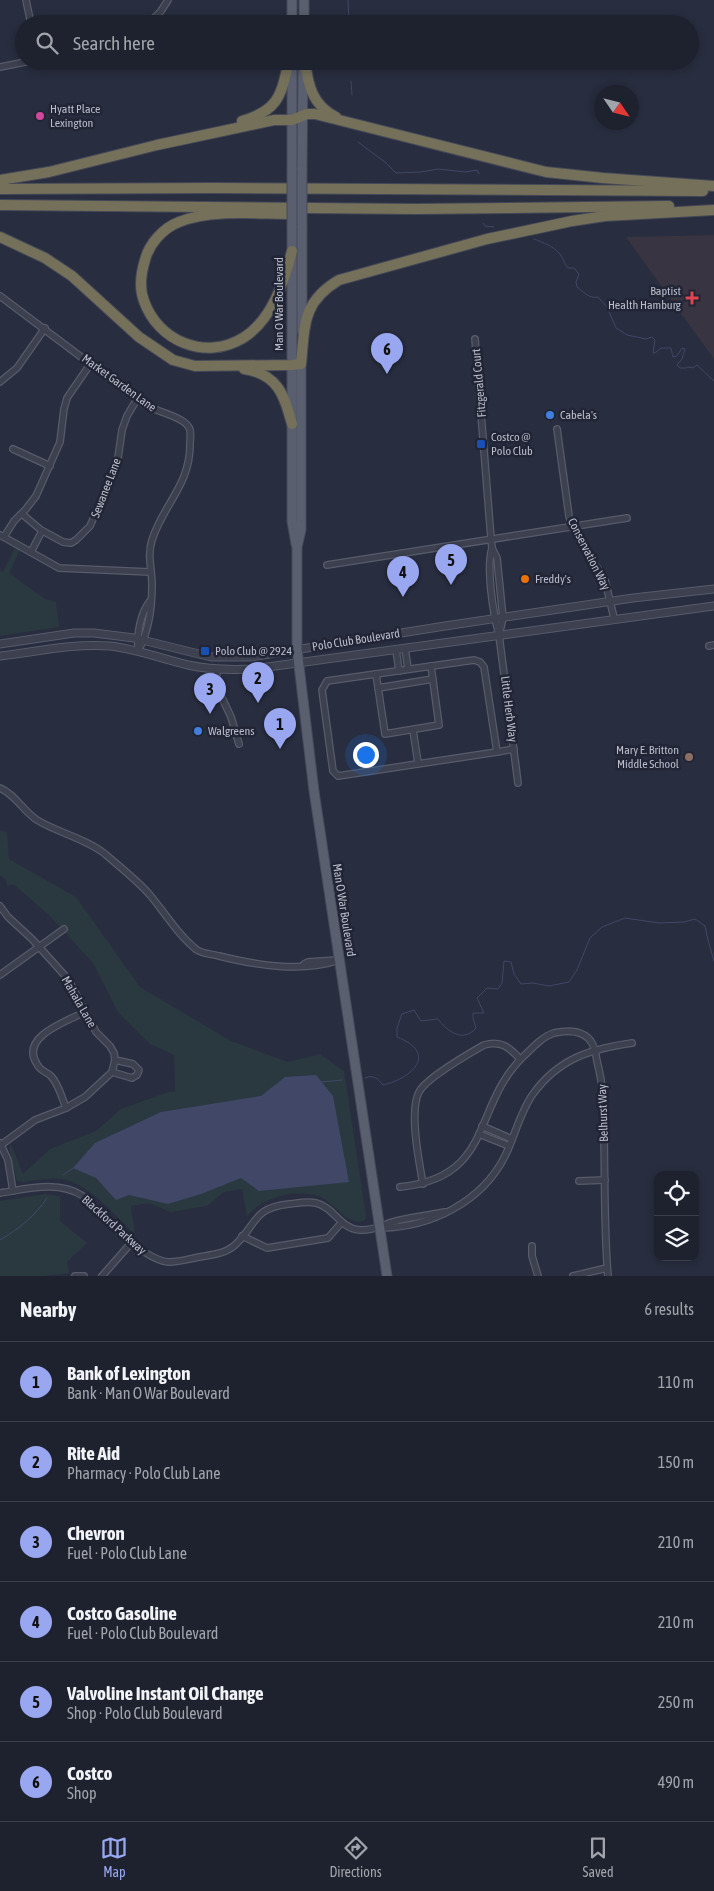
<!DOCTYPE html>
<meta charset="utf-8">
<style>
:root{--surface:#1e222f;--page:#262a37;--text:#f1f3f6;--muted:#a1a4aa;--line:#3c3f4b;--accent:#98a7f0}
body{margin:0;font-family:"Asap Condensed",sans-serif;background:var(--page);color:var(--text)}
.controls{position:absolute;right:15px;bottom:15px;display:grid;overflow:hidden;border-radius:10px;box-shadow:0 2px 8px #0003}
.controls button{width:45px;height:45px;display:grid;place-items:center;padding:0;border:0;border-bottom:1px solid var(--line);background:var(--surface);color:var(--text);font:25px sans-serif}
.compass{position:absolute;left:594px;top:85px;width:45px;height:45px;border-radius:50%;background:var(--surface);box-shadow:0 2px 8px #0003;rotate:125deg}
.you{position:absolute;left:365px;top:754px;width:18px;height:18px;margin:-12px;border:4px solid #fff;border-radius:50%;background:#1a73e8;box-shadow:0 0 0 8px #1a73e833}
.badge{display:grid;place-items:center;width:32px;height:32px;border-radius:50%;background:var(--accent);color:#111;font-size:16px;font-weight:700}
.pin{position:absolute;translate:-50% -41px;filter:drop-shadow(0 1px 2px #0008)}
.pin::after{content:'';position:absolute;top:26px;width:18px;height:15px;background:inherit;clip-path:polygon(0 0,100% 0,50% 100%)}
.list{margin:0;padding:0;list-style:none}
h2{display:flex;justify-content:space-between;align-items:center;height:65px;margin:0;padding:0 20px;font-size:21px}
h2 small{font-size:16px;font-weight:400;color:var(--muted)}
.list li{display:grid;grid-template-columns:32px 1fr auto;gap:15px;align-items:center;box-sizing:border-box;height:80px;padding:0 20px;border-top:1px solid var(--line)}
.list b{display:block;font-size:19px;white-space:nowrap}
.list p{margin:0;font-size:16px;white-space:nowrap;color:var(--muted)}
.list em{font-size:16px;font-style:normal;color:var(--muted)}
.icon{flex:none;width:28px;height:28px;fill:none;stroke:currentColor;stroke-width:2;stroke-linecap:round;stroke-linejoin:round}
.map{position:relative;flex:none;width:714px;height:1276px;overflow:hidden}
.search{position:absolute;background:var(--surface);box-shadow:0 2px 8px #0003;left:15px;right:15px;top:15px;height:55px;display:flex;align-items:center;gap:12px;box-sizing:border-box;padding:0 18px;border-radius:28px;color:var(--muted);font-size:19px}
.sheet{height:545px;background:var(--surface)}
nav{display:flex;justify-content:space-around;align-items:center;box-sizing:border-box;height:70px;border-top:1px solid var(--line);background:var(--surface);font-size:14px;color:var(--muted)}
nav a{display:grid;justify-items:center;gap:2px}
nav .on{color:var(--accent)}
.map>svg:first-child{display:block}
.medical{fill:#383441}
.green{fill:#2a3940}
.water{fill:#404767}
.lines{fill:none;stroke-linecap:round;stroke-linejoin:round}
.stream{stroke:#404767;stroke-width:1}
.minor-casing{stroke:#575b6a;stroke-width:8}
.tertiary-casing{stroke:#575b6a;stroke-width:9}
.primary-casing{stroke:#464959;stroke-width:11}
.motorway-casing{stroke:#444857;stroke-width:12}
.minor{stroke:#3c404f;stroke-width:5.5}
.tertiary{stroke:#3c404f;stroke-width:7}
.primary{stroke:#5a5f6f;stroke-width:9}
.motorway{stroke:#75705a;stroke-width:10}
.primary-bridge-casing{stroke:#464959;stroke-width:11;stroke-linecap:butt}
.primary-bridge{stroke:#5a5f6f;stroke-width:9}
.hotel-dot{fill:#d1479c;stroke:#212535;stroke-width:2}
.health-dot{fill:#e0444e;stroke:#212535;stroke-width:2}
.shop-dot{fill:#3f7fe0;stroke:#212535;stroke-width:2}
.transit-dot{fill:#1a4fb4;stroke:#212535;stroke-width:2}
.food-dot{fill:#e8710a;stroke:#212535;stroke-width:2}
.education-dot{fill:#8d6e63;stroke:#212535;stroke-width:2}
.labels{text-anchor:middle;stroke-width:5;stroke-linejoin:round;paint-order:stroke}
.poi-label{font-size:12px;fill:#b9bcca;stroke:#212535;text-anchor:start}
.street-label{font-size:12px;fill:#b9bcca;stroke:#212535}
</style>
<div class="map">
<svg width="714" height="1276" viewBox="0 0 714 1276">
<rect width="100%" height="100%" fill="#282d3f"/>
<path class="medical" d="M714,235v124l-88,-122z"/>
<g class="green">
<path d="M15,548l5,2 -11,23 36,26 11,3 3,25 -59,9v-65l3,1z"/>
<path d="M0,830l7,2 2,27 67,38 64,90 91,54 57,21 32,-8 24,17 22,145 -1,4c-15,9 -32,-19 -47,-24 -22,-8 -58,2 -71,21l-5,-28 -18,3 -17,14 -37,6 -20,-9 -19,3 4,29c-19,-19 -46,-52 -74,-56 -13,-2 -27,2 -39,3l-5,-1 -8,-32 2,-5 12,30 27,-25 46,-18 25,-22 47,-17h7l-1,-37 -24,-11 -32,-32 -25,-49 -45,-49 -35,-30 -6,2 -1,-6 -6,-5z"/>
<path d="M44,1194l16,2v25l27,22 -20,19 2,11 -24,3h-45v-75z"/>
</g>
<path class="water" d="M316,1075l17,21 16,86 -90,9 -18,-13 -40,16 -33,10 -39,-9 -13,5 -20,-22 -23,-10 22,-25 66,-31 100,-16 24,-19z"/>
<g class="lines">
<g class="stream">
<path d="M348,0l1,24"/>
<path d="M351,81l1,14"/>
<path d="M358,142l28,21 10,10 25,-1 17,-3 27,3 12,-2 2,4"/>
<path d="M483,223l2,3 9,1"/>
<path d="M534,239c10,4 19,7 26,15 4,5 4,10 8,14h6l5,6 -3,8 1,5c7,5 12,12 21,10l9,10 9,21 11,7 19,4 6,-2 3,3 -2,13h2l6,-5h10l2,9 4,-1 5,-8 3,1 -3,10 -5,6 3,3h6l2,-1 5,1 4,-3 17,16"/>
<path d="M365,1078c9,-4 13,1 18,7 30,-7 55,-32 14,-48v-9l5,-14 12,-4 7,11 17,-2c10,13 25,24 38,9l-3,-10v-5h11l-7,-15 10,-10 11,1 4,-6 2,-22 7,1 3,12 7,10 12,-1 16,3 20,-4 8,-12 13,-32 12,-11 23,-9 34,5 25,-1 11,-3 10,7 3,14 6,21"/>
<path d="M321,1082l21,-2"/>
<path d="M63,1175l12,-8"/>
<path d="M0,1240c19,-11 35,-24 47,-42"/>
</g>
<g class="minor-casing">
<g id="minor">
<path d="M26,0l5,24"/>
<path d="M148,24l13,-13 7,-11"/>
<path d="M0,67l30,-6"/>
<path d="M0,296l145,109c12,7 42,12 45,25 1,5 0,10 0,15 0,40 -27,60 -38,95 -5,15 0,30 0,45 0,23 -3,46 -14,66"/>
<path d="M475,339l16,199 1,10 5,10 6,60 -4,17"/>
<path d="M0,382l17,-14 28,-40"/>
<path d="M557,429l12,87 3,11 33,53 9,38"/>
<path d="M13,449l37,17"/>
<path d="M22,514l19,16 22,12 8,1 5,-3 14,-14 27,-61 5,-35 5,-14 10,-17"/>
<path d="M0,535l59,33 91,4"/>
<path d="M4,537l10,-16 12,-12 10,-13 24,-54 4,-33 3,-11 24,-35"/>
<path d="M492,548c-6,21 1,65 7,87l19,148"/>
<path d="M31,552l11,-21"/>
<path d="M327,565l300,-47"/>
<path d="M709,646l5,-1"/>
<path d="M405,648l3,21"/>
<path d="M138,650c-1,-16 2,-36 12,-49"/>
<path d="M396,650l3,21"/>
<path d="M474,660l6,2 4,5 13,85 -159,24 -5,-5 -11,-81 5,-9z"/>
<path d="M217,670l-1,15 15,32 8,27"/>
<path d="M376,674l9,60 54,-9 -8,-59"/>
<path d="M378,688l55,-9"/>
<path d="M413,730l5,33"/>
<path d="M497,752l17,-3"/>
<path d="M0,788c15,6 23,23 37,32 21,13 48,18 68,34 15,13 32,26 45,41 15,18 28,40 47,55 6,4 16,4 22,6 37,9 83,17 120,4"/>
<path d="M0,906l8,11 24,22 36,40 28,53 14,14 4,7 1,7 -3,12 -27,25 -19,11 -31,12 -34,25"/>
<path d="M304,964l4,-2 28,-2"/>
<path d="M0,975l64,-46"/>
<path d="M112,1072l20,6 5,-3 2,-5 -6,-6 -18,-4"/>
<path d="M66,1108c-4,-10 -7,-23 -15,-32 -4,-4 -11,-5 -14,-12 -18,-27 30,-43 48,-52"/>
<path d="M482,1126l30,13"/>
<path d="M479,1134l30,12"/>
<path d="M0,1143l8,17 5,31"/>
<path d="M579,1181l26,-1"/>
<path d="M423,1184c-4,-22 -14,-73 -4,-92 7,-14 51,-39 65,-47 17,-5 25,2 36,14"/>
<path d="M400,1187c97,-10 70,-83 127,-134 8,-8 17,-17 27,-20 14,-3 30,-3 38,10 3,5 4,12 5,18 7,27 7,48 7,75 1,46 0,94 4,140"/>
<path d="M0,1193c27,-4 58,-13 83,3 19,18 60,65 86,66 10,0 20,-3 30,-5 12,-2 26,-3 36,-12 22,-20 17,-37 54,-41 9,-1 19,-3 27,-1 18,4 24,26 44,27 14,1 24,-6 36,-9 16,-4 33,-6 49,-9"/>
<path d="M382,1228c49,-1 100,-26 123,-72 10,-20 15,-44 28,-62 26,-36 58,-45 99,-51"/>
<path d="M242,1236l25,12 61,-10 13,-15"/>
<path d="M532,1246v10l6,20"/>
<path d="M75,1276h9"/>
<path d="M102,1276l30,-34"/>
<path d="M573,1276l34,-8"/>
</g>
</g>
<g class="tertiary-casing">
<g id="tertiary">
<path d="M0,644l74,-11h20l40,5 77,19h40l194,-31 188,-28 81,-9"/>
<path d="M0,656c37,-4 73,-13 110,-10 27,3 52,13 78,19 22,5 42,5 65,4l461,-63"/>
</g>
</g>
<g class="primary-casing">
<g id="primary">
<path d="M292,0v24"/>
<path d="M304,24v-24"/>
<path d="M292,61v108"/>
<path d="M302,169l1,-100"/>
<path d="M292,226v295l4,23"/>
<path d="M302,331v-105"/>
<path d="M301,359v171l-4,17v102l17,142 73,485"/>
</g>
</g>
<g class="motorway-casing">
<g id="motorway">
<path d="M305,61c3,24 7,44 31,56"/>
<path d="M242,121c38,-11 39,-27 47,-60"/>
<path d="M0,180l49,-8 108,-27 117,-25h18l15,-6h8l231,58 57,6 111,8"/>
<path d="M0,189l213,-1 490,3"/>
<path d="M0,205l415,4 254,-3"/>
<path d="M292,214c-35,0 -80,-5 -113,8 -16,6 -30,22 -34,38 -4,13 -6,28 -1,41 14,40 61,60 99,37 29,-18 41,-56 49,-87"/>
<path d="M0,237l45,21 27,18 67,61 34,23 22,6 97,-1 9,-1c4,-39 1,-62 38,-84l148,-41 85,-18 33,-5 109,-6"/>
<path d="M244,369c34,5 40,26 48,55"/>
</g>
</g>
<use href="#minor" class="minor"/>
<use href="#tertiary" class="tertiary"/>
<use href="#primary" class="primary"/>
<use href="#motorway" class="motorway"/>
<g class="primary-bridge-casing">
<g id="primary-bridge">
<path d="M292,169v57"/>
<path d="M302,169v57"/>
</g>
</g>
<use href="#primary-bridge" class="primary-bridge"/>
</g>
<circle class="hotel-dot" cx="40" cy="116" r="5"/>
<path class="health-dot" d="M689.5 290.5h5v5h5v5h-5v5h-5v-5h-5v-5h5z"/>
<g class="shop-dot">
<circle cx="550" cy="415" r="5"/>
<circle cx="198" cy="731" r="5"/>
</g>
<g class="transit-dot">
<rect x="476" y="439" width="10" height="10" rx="2.5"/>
<rect x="200" y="646" width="10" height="10" rx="2.5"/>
</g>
<circle class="food-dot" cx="525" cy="579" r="5"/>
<circle class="education-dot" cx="689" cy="757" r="5"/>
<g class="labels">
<g class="poi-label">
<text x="50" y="113">Hyatt Place<tspan x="50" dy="14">Lexington</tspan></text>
<text x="681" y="295" text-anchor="end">Baptist<tspan x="681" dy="14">Health Hamburg</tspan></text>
<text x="560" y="419">Cabela's</text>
<text x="491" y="441">Costco @<tspan x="491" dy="14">Polo Club</tspan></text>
<text x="535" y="583">Freddy's</text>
<text x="215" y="655">Polo Club @ 2924</text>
<text x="208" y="735">Walgreens</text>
<text x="679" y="754" text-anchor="end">Mary E. Britton<tspan x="679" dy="14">Middle School</tspan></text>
</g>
<g class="street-label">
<text transform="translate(279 304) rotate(-90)" y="4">Man O War Boulevard</text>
<text transform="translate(119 383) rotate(36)" y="4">Market Garden Lane</text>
<text transform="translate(479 383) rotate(-95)" y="4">Fitzgerald Court</text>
<text transform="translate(106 488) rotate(-69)" y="4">Sewanee Lane</text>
<text transform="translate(589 554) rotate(63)" y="4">Conservation Way</text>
<text transform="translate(356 640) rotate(-9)" y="4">Polo Club Boulevard</text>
<text transform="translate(509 709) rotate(83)" y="4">Little Herb Way</text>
<text transform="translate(344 910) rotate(81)" y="4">Man O War Boulevard</text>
<text transform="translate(79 1002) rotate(60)" y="4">Mahala Lane</text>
<text transform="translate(603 1113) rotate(-92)" y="4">Belhurst Way</text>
<text transform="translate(114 1225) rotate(42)" y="4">Blackford Parkway</text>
</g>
</g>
</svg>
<div class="controls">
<button><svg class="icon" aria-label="locate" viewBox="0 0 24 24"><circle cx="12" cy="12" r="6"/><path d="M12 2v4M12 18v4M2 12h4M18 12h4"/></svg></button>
<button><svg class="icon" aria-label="layers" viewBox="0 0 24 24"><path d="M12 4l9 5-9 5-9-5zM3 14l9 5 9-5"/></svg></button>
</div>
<svg class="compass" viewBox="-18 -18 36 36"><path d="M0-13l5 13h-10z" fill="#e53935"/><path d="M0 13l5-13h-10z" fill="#a1a4aa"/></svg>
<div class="you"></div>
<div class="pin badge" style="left:280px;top:749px">1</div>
<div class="pin badge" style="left:258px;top:703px">2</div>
<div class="pin badge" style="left:210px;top:714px">3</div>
<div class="pin badge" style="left:403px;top:597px">4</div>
<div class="pin badge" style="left:451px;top:585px">5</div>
<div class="pin badge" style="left:387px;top:374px">6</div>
<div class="search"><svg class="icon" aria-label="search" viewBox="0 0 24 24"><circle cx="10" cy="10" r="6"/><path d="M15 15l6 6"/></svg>Search here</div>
</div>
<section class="sheet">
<h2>Nearby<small>6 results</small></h2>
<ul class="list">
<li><span class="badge">1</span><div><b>Bank of Lexington</b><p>Bank · Man O War Boulevard</p></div><em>110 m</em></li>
<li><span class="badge">2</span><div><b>Rite Aid</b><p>Pharmacy · Polo Club Lane</p></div><em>150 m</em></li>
<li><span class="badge">3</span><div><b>Chevron</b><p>Fuel · Polo Club Lane</p></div><em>210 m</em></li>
<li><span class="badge">4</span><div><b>Costco Gasoline</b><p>Fuel · Polo Club Boulevard</p></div><em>210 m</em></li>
<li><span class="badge">5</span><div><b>Valvoline Instant Oil Change</b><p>Shop · Polo Club Boulevard</p></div><em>250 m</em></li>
<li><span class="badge">6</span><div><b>Costco</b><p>Shop</p></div><em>490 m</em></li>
</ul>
</section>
<nav>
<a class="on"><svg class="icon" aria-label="map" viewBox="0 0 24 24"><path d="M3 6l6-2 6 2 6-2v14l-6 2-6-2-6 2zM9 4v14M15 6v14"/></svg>Map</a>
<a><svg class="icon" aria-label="directions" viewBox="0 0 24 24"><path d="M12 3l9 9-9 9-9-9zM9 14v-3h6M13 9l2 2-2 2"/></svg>Directions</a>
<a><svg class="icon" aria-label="saved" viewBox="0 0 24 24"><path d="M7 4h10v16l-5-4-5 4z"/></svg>Saved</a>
</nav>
